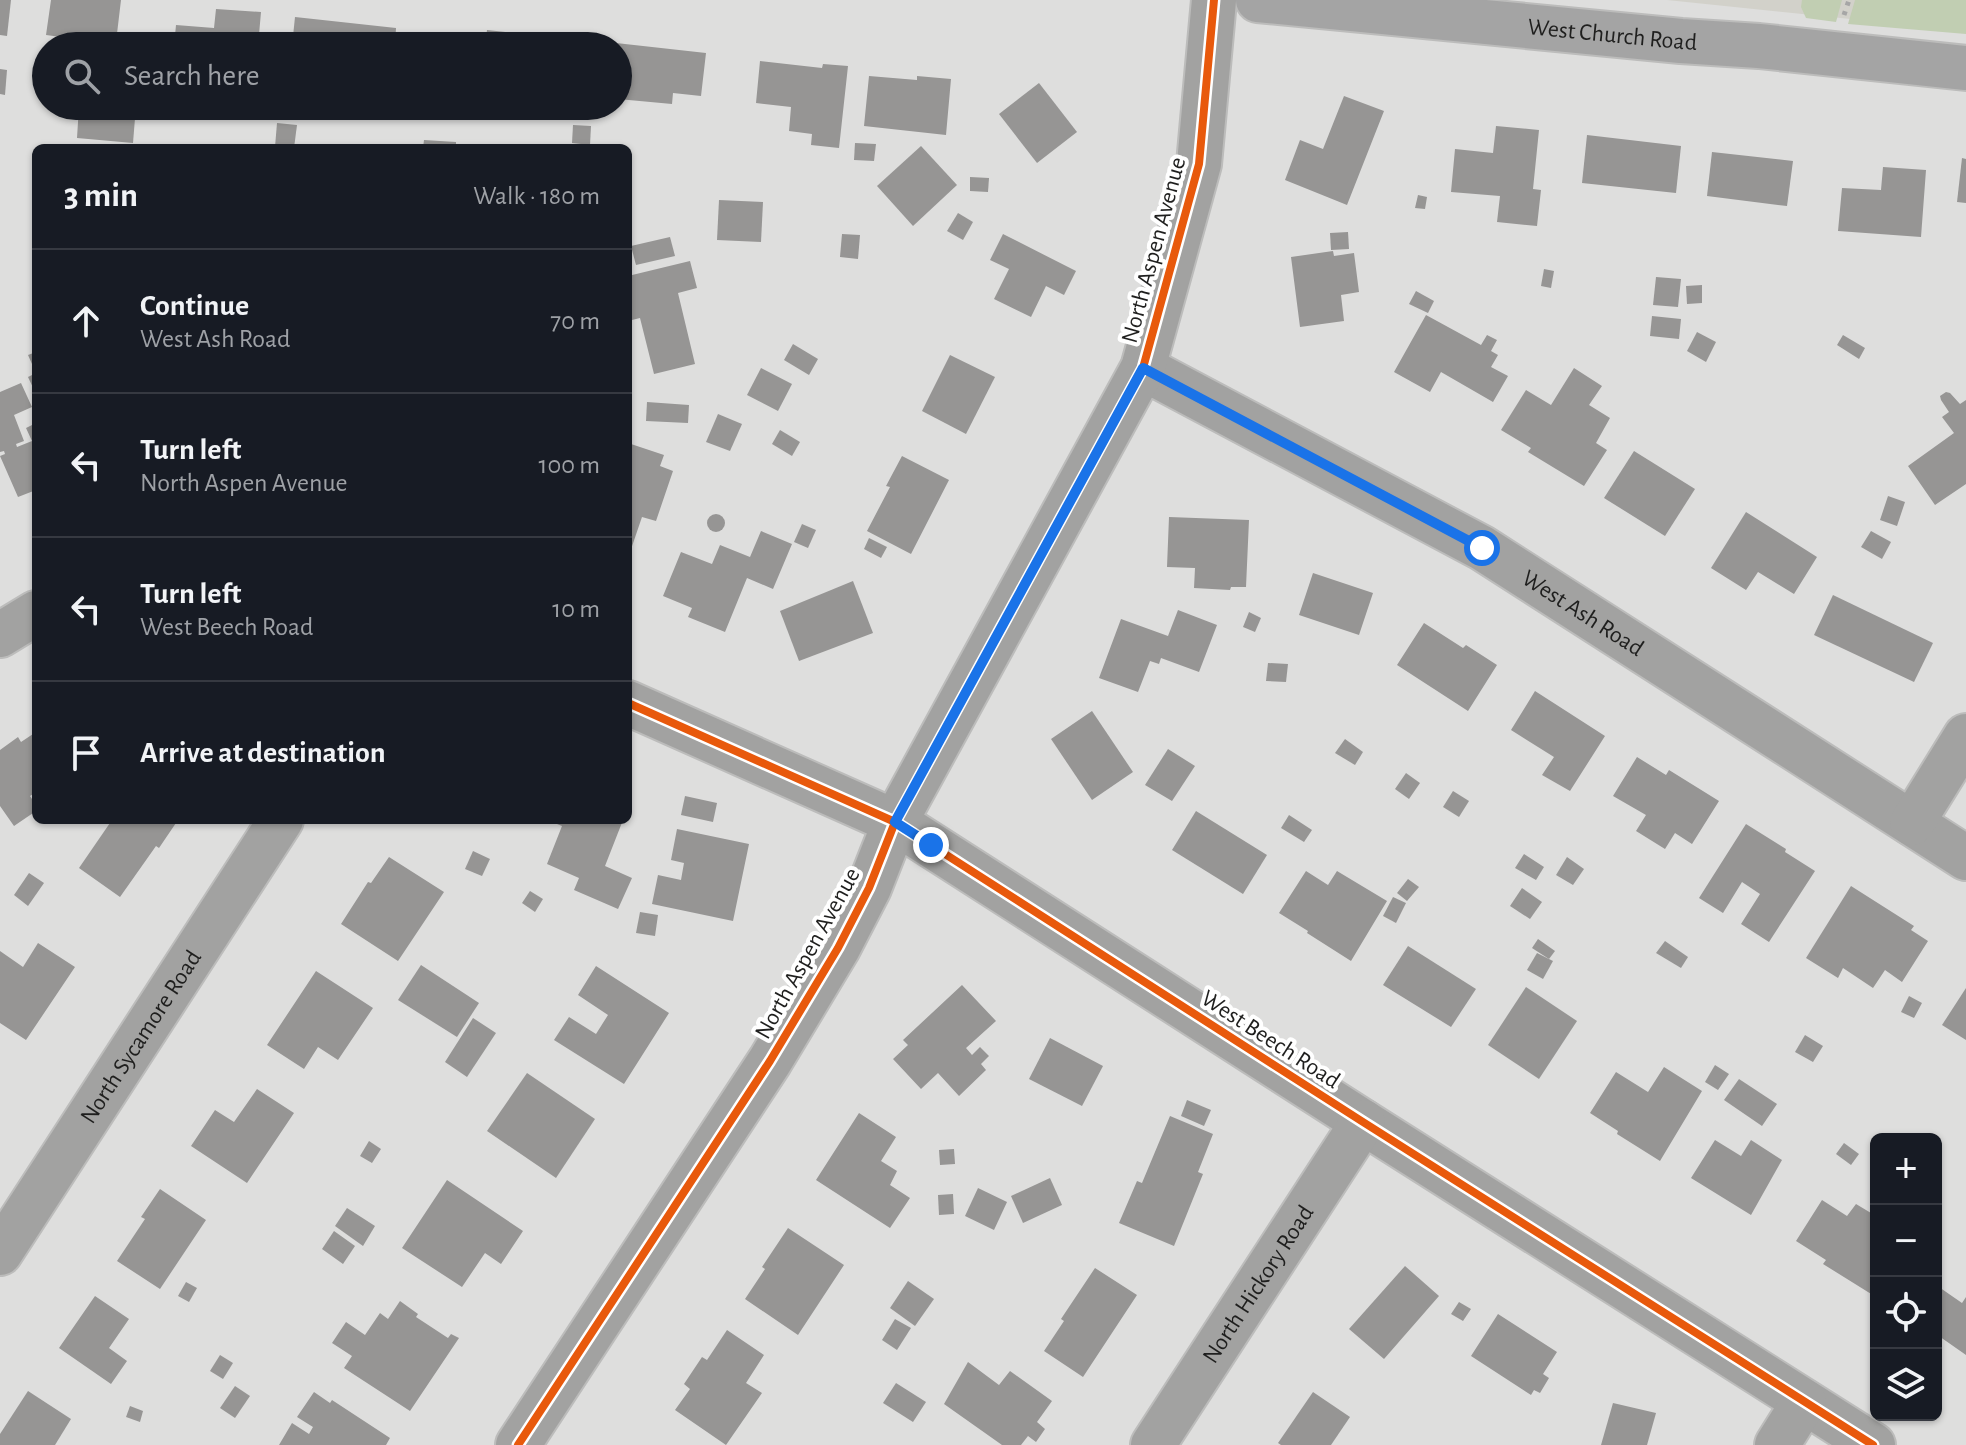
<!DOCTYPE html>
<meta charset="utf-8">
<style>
:root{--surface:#171b24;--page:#20242c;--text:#f1f3f6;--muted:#9ea1a6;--line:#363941}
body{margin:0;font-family:"Alegreya Sans",sans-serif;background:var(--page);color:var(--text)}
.controls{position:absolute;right:24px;bottom:24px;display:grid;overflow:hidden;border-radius:12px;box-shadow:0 2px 6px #0004}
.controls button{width:72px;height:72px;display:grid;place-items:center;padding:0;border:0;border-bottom:2px solid var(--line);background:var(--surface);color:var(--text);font:40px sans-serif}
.stop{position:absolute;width:24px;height:24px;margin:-18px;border:6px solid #1a73e8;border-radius:50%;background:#fff}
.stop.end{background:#1a73e8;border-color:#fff;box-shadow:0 2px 8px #0008}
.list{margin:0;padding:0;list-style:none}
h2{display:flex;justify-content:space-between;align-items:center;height:104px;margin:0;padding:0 32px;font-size:34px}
h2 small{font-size:26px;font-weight:400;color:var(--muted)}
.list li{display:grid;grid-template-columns:52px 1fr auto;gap:24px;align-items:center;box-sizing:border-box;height:144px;padding:0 32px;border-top:2px solid var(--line)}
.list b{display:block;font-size:30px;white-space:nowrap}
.list p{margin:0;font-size:26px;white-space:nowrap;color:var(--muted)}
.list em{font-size:26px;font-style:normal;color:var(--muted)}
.icon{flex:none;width:44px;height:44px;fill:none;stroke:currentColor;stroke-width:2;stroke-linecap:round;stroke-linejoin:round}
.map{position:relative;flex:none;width:1966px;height:1445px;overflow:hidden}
.search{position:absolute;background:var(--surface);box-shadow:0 2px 6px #0004;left:32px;top:32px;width:600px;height:88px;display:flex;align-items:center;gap:20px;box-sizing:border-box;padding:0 28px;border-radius:44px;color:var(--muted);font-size:30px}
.panel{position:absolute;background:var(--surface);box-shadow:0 2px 6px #0004;left:32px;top:144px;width:600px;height:680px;border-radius:12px}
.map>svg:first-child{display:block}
.built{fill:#d2d1ca}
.green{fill:#c1ceb2}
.building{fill:#969594}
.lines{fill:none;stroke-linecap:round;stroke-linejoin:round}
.minor-casing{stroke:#bcbcbb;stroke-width:48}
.major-casing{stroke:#bcbcbb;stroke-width:48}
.path{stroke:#a6a6a6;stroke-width:5;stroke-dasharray:4 6;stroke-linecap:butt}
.minor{stroke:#a2a2a1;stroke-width:44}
.major{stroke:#a4a4a4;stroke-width:44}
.cycleway-casing{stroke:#fff;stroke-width:13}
.cycleway{stroke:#e8590c;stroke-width:8}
.route{stroke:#1a73e8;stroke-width:10}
.labels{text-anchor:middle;stroke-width:8;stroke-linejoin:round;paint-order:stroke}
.street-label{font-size:24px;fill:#1f1f1e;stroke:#fff}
</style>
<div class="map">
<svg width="1966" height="1445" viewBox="0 0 1966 1445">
<rect width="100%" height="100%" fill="#dededd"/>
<path class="built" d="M1667,0h299v31z"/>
<g class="green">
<path d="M1802,0h40l-6,22 -30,-4 -5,-11z"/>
<path d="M1855,0h111v34l-118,-10z"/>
</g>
<g class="building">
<path d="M0,0h11l-4,36 -7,-1z"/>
<path d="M51,0h70l-5,42 -23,-2v6h-33l1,-9 -15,-2z"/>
<path d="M216,9l45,3 -3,34h-84l2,-21 38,3z"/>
<path d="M295,17l101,11 -1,18h-103z"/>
<path d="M487,30l74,8 -1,8h-75z"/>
<path d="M616,43l90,10 -5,43 -28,-3 -1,11 -54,-5v-53h-2z"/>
<path d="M760,61l62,7 1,-4 25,2 -9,82 -28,-3 1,-11 -23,-3 2,-24 -35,-4z"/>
<path d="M0,69l7,1 -2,25 -5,-1z"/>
<path d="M869,76l48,4v-4l34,3 -5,56 -82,-9z"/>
<path d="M1039,83l38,49 -40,31 -38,-49z"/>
<path d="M1344,96l40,15 -37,94 -62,-25 15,-40 23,9z"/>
<path d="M79,106h57l-3,37 -56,-5z"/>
<rect x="275" y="106" width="20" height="9"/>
<path d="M277,123l20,2 -3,23 -19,-1z"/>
<path d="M573,125l18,1 -1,19 -18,-2z"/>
<path d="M1496,126l43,4 -6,59 8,1 -4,36 -40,-4 3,-26 -49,-4 4,-43 38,4z"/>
<path d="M1587,135l94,11 -5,47 -94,-10z"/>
<path d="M424,140l32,2v6h-33z"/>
<path d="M855,143l21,1 -2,17 -20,-1z"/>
<path d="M921,146l36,39 -44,41 -36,-40z"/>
<path d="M1712,152l81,9 -6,45 -80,-10z"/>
<path d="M1962,158l4,1v44l-9,-1z"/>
<path d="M1883,167l43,3 -5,67 -83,-6 4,-43 39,2z"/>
<path d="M970,177l19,1 -1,14 -18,-1z"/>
<path d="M1418,195l9,2 -2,12 -10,-1z"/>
<path d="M719,200l44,2 -2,40 -44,-2z"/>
<path d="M958,213l15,9 -10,18 -16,-9z"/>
<path d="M1348,232l1,17 -18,1 -1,-17z"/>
<path d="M842,234l18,1 -2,24 -18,-2z"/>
<path d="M1003,234l73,37 -12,24 -18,-9 -15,31 -37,-18 15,-30 -19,-9z"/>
<path d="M670,237l5,19 -39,9 -5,-19z"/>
<path d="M1333,251l1,5 20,-3 5,39 -18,3 3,26 -44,6 -9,-70z"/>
<path d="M690,261l7,27 -19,5 17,71 -41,10 -14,-56 -12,3v-45z"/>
<path d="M1544,269l10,2 -3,17 -10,-2z"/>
<path d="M1656,277l25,2 -3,28 -25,-2z"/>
<path d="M1702,285v18l-15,1 -1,-18z"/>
<path d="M1416,291l18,10 -6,12 -19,-9z"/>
<path d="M1426,315l55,30 6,-10 10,5 -6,11 7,4 -7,12 17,9 -15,26 -52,-30 -11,20 -36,-20z"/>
<path d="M1652,316l29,3 -2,20 -29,-3z"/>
<path d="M1697,332l19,10 -10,20 -19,-11z"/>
<path d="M1843,335l22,13 -6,11 -22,-14z"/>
<path d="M793,344l25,15 -9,16 -25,-15z"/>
<path d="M36,352v42l-8,-17 8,-4 -8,-18z"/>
<path d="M950,355l45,22 -29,57 -44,-23z"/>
<path d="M761,368l31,16 -14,27 -31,-16z"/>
<path d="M1574,368l28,18 -13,19 21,13 -14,25 11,7 -23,36 -56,-34 3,-4 -30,-18 25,-40 25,15z"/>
<path d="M21,383l11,24 -18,8 10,26 -8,3 1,3 15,-6 -6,-13 10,-5v67l-18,7 -18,-41 5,-2 -1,-3 -4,1v-60z"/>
<path d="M1946,392l4,1 10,11 6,-4v84l-31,21 -27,-39 46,-33 -12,-16 7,-5 -8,-12 -1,-4z"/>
<path d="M647,402l42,3 -1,18 -42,-2z"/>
<path d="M718,414l24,10 -12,27 -24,-9z"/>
<path d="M780,430l20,12 -8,14 -20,-12z"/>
<path d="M628,443l36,12 -4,11 13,5 -17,50 -14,-4 -13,38z"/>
<path d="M1634,451l61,38 -30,47 -61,-38z"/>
<path d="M902,456l47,24 -38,74 -44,-23 23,-44 -4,-1z"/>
<path d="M1888,496l17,6 -8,24 -17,-6z"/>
<path d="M1746,512l71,45 -23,37 -36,-22 -12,18 -35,-22z"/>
<circle cx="716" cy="523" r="9"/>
<path d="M1169,517l80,3 -3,67h-15l-1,3 -36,-2 1,-20 -28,-1z"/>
<path d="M802,524l14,6 -8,18 -14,-6z"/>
<path d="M761,531l31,13 -19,45 -26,-11 -22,54 -37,-15 4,-9 -29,-12 18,-44 31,12 8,-19 30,12z"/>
<path d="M1871,531l20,11 -9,17 -21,-12z"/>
<path d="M869,538l18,9 -6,11 -17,-9z"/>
<path d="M1313,573l60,20 -14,42 -60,-20z"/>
<path d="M853,581l20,52 -74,28 -19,-50z"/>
<path d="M1833,595l100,48 -19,39 -100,-47z"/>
<path d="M1178,610l39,15 -18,47 -38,-14 -2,6 -9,-3 -12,31 -39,-14 22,-59 47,17z"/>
<path d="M1249,612l12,6 -6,14 -12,-5z"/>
<path d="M1424,623l39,25 3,-3 31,20 -29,46 -71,-46z"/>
<path d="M1268,663l20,1 -2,18 -20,-1z"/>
<path d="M1535,691l70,45 -35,55 -28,-16 12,-18 -43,-27z"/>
<path d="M1092,711l41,61 -41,28 -41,-61z"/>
<path d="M36,732v60l-6,4 6,9v6l-22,15 -14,-20v-56l18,-13 3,5z"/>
<path d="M1345,739l18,13 -8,13 -20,-12z"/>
<path d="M1168,749l27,17 -23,35 -27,-16z"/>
<path d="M1637,757l29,18 3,-5 50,31 -27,43 -17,-11 -10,16 -29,-18 10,-16 -33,-19z"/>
<path d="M1406,773l14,10 -11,16 -14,-10z"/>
<path d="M1453,791l16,10 -10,16 -16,-10z"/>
<path d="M685,796l32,7 -4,19 -32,-7z"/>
<path d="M1196,811l71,44 -24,39 -71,-44z"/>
<path d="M1289,815l23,15 -8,12 -23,-14z"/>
<path d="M112,820h66l-19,28 -3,-2 -36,51 -41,-29z"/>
<path d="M547,820h76l-18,46 27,12 -14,31 -44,-19 5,-12 -32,-14 15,-38z"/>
<path d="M1746,824l40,25 -1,3 30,19 -46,71 -28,-18 19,-30 -18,-12 -19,31 -24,-15z"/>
<path d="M677,829l72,15 -16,77 -81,-17 6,-29 23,5 3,-17 -13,-3z"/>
<path d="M473,851l17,8 -8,17 -17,-7z"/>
<path d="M1524,854l20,13 -8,13 -21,-12z"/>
<path d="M389,857l55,35 -46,69 -57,-37 27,-42 3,1z"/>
<path d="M1567,857l17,12 -11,16 -17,-10z"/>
<path d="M1306,871l22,14 9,-14 50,30 -36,60 -44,-28 1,-2 -29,-18z"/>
<path d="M29,873l15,10 -16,23 -14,-11z"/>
<path d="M1408,879l11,8 -12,14 -10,-8z"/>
<path d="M1851,886l63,40 -3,4 17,11 -26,41 -17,-12 -12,18 -30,-20 -5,10 -32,-20z"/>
<path d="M1522,888l20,14 -12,17 -20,-13z"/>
<path d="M530,891l13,8 -8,13 -13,-9z"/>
<path d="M1393,897l13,6 -10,20 -13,-7z"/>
<path d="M640,912l18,3 -3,21 -19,-3z"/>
<path d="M1538,939l17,12 -6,8 -17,-11z"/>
<path d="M1665,941l23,16 -7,11 -25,-15z"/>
<path d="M38,943l37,24 -49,73 -26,-17v-72l23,16z"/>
<path d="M1408,946l68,43 -25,38 -68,-42z"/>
<path d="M1537,953l16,8 -10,18 -16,-9z"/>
<path d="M421,965l58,38 -22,34 -59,-37z"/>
<path d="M596,966l73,47 -45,71 -70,-44 15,-23 27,17 12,-19 -30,-20z"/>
<path d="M316,971l57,37 -35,52 -20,-13 -14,22 -37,-24z"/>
<path d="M962,985l34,36 -30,27 6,7 8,-8 9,9 -8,8 5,6 -27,26 -21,-23 -17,16 -28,-30 15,-14 -5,-5z"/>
<path d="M1526,987l51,34 -38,58 -51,-34z"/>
<path d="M1966,988v52l-24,-15z"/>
<path d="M1909,996l13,7 -8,15 -13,-6z"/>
<path d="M473,1018l23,15 -29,44 -22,-15z"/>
<path d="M1805,1035l18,11 -10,16 -18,-10z"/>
<path d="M1050,1038l53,28 -21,40 -53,-27z"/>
<path d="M1715,1065l14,9 -11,16 -13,-8z"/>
<path d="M1664,1067l38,24 -42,70 -43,-27 1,-3 -28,-18 26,-41 32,20z"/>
<path d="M527,1073l68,46 -39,59 -69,-47z"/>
<path d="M1739,1079l38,25 -15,22 -38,-26z"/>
<path d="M257,1089l37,24 -47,70 -56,-37 24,-36 19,12z"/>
<path d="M1187,1100l24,10 -7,16 -23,-10z"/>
<path d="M859,1113l37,24 -15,24 16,10 -7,14 20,13 -20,30 -74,-48z"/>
<path d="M1170,1116l43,18 -15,38 5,2 -29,72 -55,-23 18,-42 5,2z"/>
<path d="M1715,1140l26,16 10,-16 31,20 -31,55 -60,-37z"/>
<path d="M369,1141l12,8 -9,14 -12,-7z"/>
<path d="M1844,1143l15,11 -8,11 -15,-11z"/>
<path d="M954,1149l1,15 -15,1 -1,-15z"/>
<path d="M1050,1178l12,27 -39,18 -12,-27z"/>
<path d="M447,1180l76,51 -22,33 -16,-11 -23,34 -60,-39z"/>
<path d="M978,1188l29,14 -13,28 -29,-14z"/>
<path d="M160,1189l46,31 -46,69 -43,-28 28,-42 -4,-2z"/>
<path d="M953,1194l1,20 -15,1 -1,-20z"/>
<path d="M1822,1200l25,16 9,-12 20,12v81l-53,-33 3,-4 -30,-19z"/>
<path d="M347,1208l28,18 -12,20 -28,-20z"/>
<path d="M788,1228l56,37 -46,70 -53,-36 20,-30 -3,-2z"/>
<path d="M334,1231l21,15 -12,18 -21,-15z"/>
<path d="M1405,1266l34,30 -55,63 -35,-30z"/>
<path d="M1095,1268l42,27 -54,82 -39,-26 20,-30 -3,-2z"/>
<path d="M908,1281l26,18 -19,27 -25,-18z"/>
<path d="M186,1282l11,6 -8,14 -11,-6z"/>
<path d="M1936,1285l26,18 4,-6v58l-30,-21z"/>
<path d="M95,1296l34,23 -20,29 18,13 -16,23 -52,-36z"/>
<path d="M400,1301l18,13 -2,3 32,21 3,-4 8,4 -49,73 -66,-43 8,-12 -20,-13 14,-21 19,13 15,-22 8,6z"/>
<path d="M1459,1302l12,7 -8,12 -12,-7z"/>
<path d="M1498,1314l59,38 -14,22 6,4 -9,15 -6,-3 -3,5 -60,-39z"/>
<path d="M895,1319l16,9 -14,22 -15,-10z"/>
<path d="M727,1330l37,25 -18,28 16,10 -36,52 -51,-35 15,-21 -6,-5 18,-27 5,3z"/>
<path d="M220,1355l13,8 -10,16 -13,-8z"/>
<path d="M968,1362l31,23 11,-14 42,30 -15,21 8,7 -9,13 -8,-6 -7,9h-19l-58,-41z"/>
<path d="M896,1383l30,19 -13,20 -30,-19z"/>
<path d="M235,1386l15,10 -15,22 -15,-10z"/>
<path d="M28,1391l43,28 -16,26h-55v-11z"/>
<path d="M314,1392l16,11 2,-3 58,38 -4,7h-107l13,-22 17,11 4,-7 -16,-10z"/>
<path d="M1313,1392l37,25 -19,28h-50l-3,-2z"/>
<path d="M1613,1403l43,10 -9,32h-46z"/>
<path d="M130,1406l13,5 -3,11 -14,-5z"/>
</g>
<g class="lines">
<g class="minor-casing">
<g id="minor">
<path id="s1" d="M1143,368l339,180 484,310"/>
<path d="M0,635l36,-22"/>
<path d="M628,703l267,119 468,300 510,323"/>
<path d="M1912,823l54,-87"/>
<path id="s2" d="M0,1253l281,-433"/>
<path d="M518,1445l252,-384 68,-113 31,-60 26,-66 248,-454 56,-204 15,-164"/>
<path id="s3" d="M1153,1445l210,-323"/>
<path d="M1777,1445l27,-43"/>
</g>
</g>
<g class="major-casing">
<g id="major">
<path id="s4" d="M1258,0l423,41 78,5 207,22"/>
</g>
</g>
<path class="path" d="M1844,15l5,-15"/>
<use href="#minor" class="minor"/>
<use href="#major" class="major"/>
<g class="cycleway-casing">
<g id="cycleway">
<path d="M628,703l267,119 468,300 510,323"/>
<path d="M518,1445l252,-384 68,-113 31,-60 26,-66 248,-454 56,-204 15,-164"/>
</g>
</g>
<use href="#cycleway" class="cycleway"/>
</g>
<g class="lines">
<path class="route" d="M931,845l-36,-23 248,-454 339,180"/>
</g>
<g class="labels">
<g class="street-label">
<text dy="8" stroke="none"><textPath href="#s4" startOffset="356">West Church Road</textPath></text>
<text transform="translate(1153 250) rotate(-75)" y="8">North Aspen Avenue</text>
<text dy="8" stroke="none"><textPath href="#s1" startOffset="504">West Ash Road</textPath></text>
<text transform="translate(807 953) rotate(-61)" y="8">North Aspen Avenue</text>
<text dy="8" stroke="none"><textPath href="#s2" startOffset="258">North Sycamore Road</textPath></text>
<text transform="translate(1271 1039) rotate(33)" y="8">West Beech Road</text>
<text dy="8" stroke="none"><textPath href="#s3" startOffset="192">North Hickory Road</textPath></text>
</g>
</g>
</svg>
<div class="controls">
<button>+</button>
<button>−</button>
<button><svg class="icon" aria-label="locate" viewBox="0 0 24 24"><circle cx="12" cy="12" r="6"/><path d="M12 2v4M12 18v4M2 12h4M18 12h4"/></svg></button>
<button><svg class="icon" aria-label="layers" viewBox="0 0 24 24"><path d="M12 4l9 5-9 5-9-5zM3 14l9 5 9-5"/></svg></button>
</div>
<div class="stop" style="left:1482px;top:548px"></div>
<div class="stop end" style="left:931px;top:845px"></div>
<div class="search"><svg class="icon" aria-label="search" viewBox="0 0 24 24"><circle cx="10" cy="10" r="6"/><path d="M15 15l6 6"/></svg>Search here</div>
<section class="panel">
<h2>3 min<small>Walk · 180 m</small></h2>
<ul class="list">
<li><svg class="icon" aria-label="ahead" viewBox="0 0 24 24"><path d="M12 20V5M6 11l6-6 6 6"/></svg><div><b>Continue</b><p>West Ash Road</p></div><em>70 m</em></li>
<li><svg class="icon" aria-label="left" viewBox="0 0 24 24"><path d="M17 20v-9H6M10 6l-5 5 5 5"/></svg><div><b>Turn left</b><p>North Aspen Avenue</p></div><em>100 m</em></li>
<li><svg class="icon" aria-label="left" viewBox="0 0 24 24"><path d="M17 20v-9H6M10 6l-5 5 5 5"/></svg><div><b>Turn left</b><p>West Beech Road</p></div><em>10 m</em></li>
<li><svg class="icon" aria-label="arrive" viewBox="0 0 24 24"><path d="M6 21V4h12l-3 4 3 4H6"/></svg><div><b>Arrive at destination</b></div></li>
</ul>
</section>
</div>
